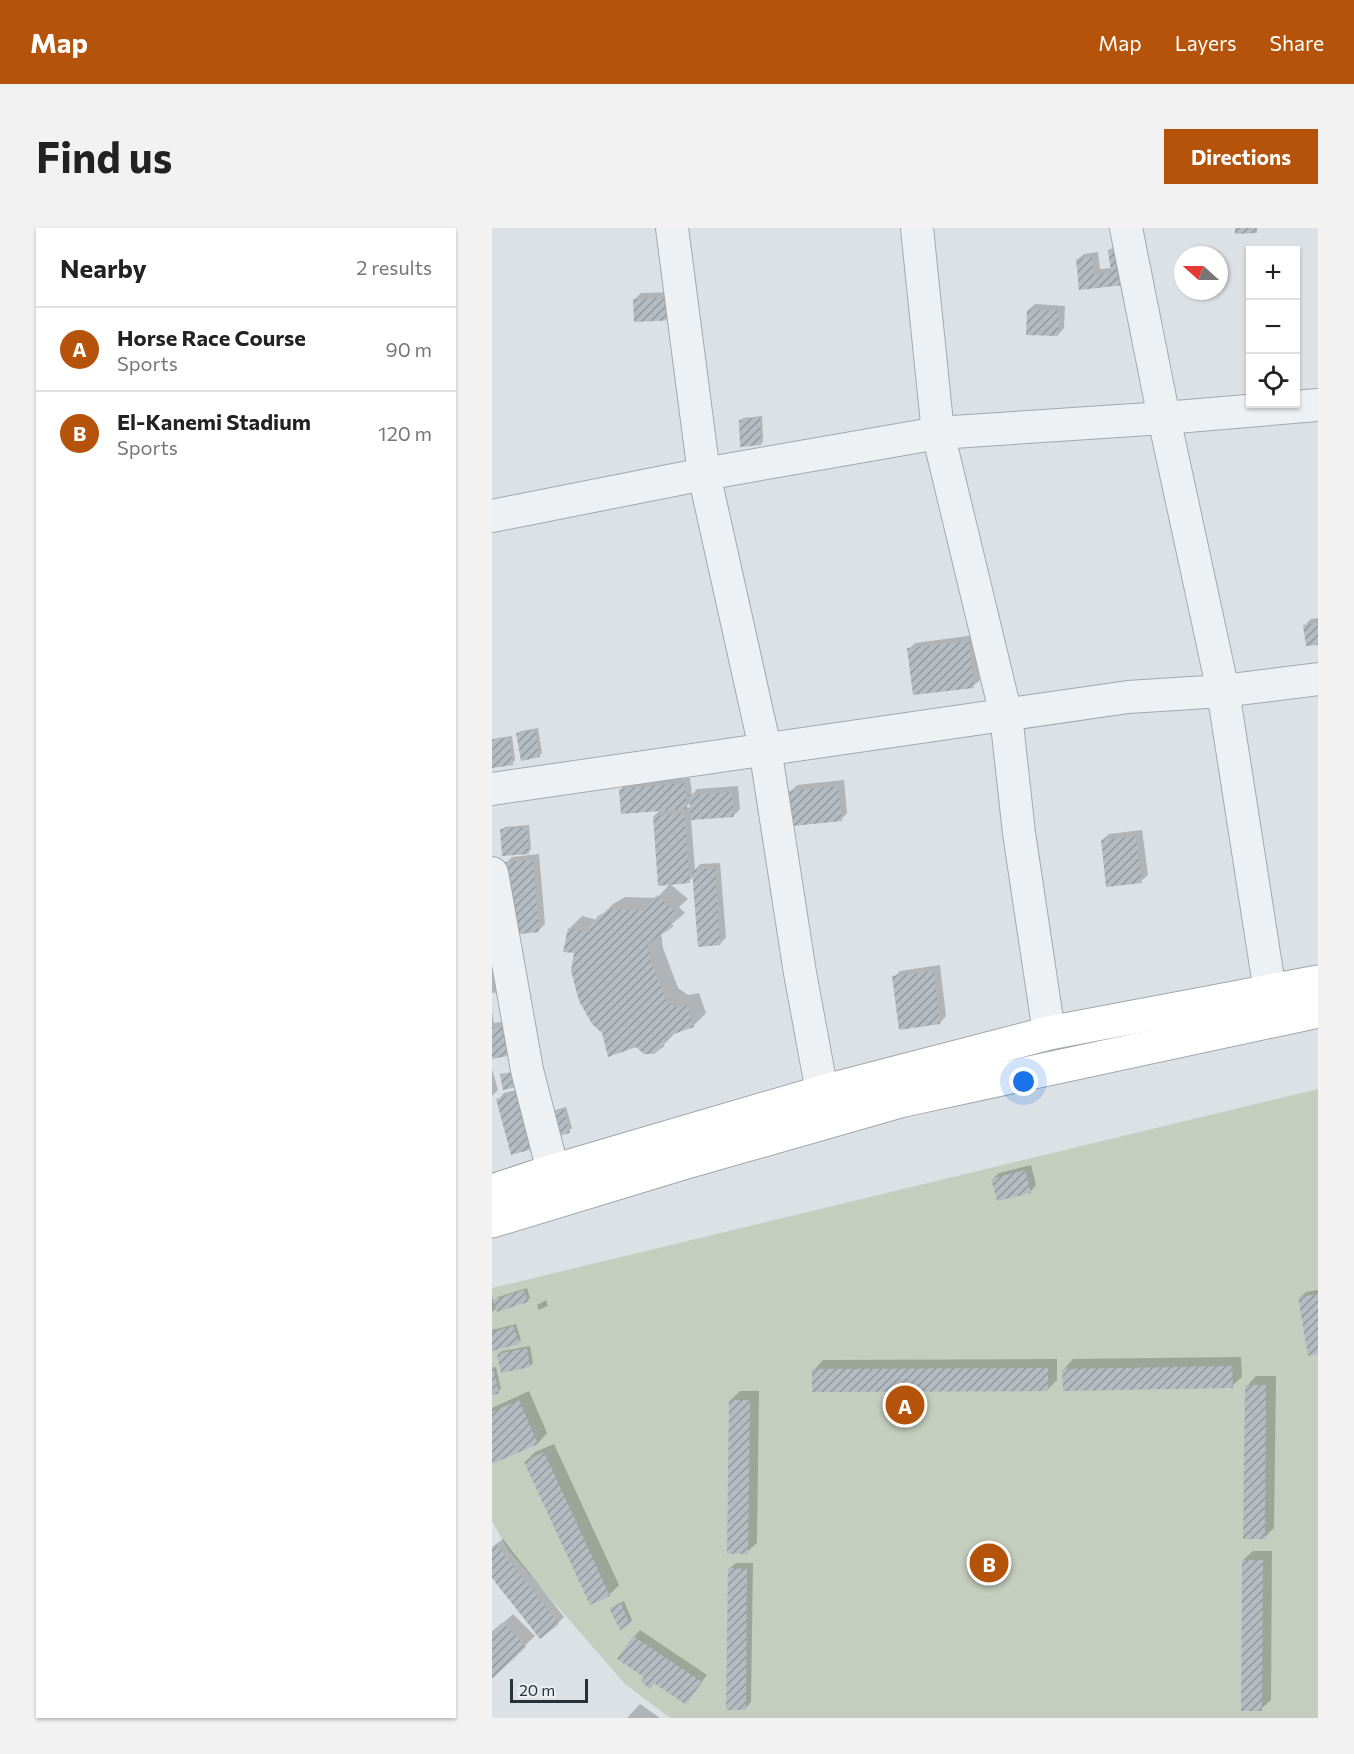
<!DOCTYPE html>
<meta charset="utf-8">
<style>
:root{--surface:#fff;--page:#f2f2f2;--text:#222;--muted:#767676;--line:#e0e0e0;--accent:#b45309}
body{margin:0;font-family:Commissioner,sans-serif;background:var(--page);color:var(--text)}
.controls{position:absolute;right:18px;top:18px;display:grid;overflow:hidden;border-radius:0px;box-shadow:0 2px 4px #0004}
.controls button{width:54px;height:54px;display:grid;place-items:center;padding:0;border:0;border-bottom:2px solid var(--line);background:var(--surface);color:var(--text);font:30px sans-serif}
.compass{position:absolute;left:682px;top:18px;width:54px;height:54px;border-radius:50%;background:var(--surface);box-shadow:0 2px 4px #0004;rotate:291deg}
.scale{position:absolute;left:18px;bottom:15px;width:78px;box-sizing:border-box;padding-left:6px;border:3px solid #27313a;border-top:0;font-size:16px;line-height:21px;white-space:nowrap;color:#27313a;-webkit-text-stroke:4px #ebf0f3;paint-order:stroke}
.you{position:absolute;left:532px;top:854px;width:21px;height:21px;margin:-15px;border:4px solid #fff;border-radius:50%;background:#1a73e8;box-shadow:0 0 0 9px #1a73e833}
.badge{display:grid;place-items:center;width:39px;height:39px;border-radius:50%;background:var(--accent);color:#fff;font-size:20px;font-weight:700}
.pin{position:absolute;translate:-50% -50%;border:3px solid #fff;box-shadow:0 2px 6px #0006}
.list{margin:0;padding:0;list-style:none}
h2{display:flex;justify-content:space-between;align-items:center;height:78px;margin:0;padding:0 24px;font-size:26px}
h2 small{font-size:20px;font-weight:400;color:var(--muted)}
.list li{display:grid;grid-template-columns:39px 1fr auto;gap:18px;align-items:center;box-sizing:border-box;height:84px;padding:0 24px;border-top:2px solid var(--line)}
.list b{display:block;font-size:22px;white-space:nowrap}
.list p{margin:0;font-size:20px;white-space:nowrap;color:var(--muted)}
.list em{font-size:20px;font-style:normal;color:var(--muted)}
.icon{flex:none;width:33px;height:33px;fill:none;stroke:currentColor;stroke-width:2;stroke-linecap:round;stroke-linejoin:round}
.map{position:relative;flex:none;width:826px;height:1490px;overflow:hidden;border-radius:0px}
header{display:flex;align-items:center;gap:36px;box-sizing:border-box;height:84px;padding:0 30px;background:var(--accent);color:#fff}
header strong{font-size:28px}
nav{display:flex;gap:33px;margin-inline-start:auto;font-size:21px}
.intro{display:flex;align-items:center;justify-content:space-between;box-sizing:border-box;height:144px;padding:0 36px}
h1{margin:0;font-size:42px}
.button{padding:15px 27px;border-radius:0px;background:var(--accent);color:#fff;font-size:21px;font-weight:700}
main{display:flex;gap:36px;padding:0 36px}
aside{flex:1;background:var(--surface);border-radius:0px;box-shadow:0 2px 4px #0004}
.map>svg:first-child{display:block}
.pitch{fill:#c5cebe}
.shadow{fill:#0003;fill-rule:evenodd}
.building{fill:url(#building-hatch)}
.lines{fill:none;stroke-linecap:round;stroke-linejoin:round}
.street-casing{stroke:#a2a9ae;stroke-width:34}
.primary-casing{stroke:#9da7af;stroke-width:35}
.street{stroke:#eef1f4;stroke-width:32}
.primary{stroke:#fff;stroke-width:33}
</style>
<header>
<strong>Map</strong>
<nav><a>Map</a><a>Layers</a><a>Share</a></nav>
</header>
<div class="intro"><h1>Find us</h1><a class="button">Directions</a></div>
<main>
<aside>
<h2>Nearby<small>2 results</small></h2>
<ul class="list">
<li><span class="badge">A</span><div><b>Horse Race Course</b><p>Sports</p></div><em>90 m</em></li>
<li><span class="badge">B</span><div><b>El-Kanemi Stadium</b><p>Sports</p></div><em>120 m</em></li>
</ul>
</aside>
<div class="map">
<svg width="826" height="1490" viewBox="0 0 826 1490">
<defs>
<pattern id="building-hatch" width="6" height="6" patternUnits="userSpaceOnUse" patternTransform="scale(1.5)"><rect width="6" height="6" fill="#b4bbc1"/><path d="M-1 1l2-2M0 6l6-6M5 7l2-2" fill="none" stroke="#92999e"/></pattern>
</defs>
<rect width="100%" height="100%" fill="#dce1e5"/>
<path class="pitch" d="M826,861v629h-648l-45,-34 -117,-134 -16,-29v-233z"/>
<g class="shadow">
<path d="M624,16l13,33 -49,12 -3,-29 7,-6 14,-2 2,17 12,-1 -2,-18z"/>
<path d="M188,64l-45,29 -1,-21 7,-7z"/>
<path d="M543,76l30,2 -1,22 -6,7 -30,-25z"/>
<path d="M270,188l1,25 -2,3 -21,-23 3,-3z"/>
<path d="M826,390v25l-13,-18 6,-6z"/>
<path d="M483,407l5,45 -7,6 -64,-37 6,-6z"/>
<path d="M46,500l4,25 -3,3 -21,-22 3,-3z"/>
<path d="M20,508l3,24 -3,3 -20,3v-27z"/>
<path d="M198,550l2,17 5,-6 41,-3 2,23 -6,6 -43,4 4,51 5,-6 20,-1 6,74 -6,7 -26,-68 -5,5 -35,-65 7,-7 -41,-19 7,-7zM199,574l1,5 -7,1z"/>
<path d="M352,552l3,33 -6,7 -50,-29 6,-6z"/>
<path d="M37,597l2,24 -2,3 -27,-22 3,-3z"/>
<path d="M650,602l6,45 -7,6 -39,-41 7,-6z"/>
<path d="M47,626l6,70 -7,7 -32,-68 6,-6z"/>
<path d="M178,656l18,15 -9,8 6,6 -24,20 2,15 15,40 10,7 11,-2 7,20 -13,13 -17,6 -13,13 -27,1 -33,-14 -34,-103 13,-13 15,4 16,-16 12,-7 32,1z"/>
<path d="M0,724l7,40 -7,1z"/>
<path d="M448,737l6,51 -6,7 -46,-46 6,-6z"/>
<path d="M0,783l2,12 24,-4 -26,38z"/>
<path d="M0,841l6,21 -6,6z"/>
<path d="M40,858l8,60 -42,-46 6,-7z"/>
<path d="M74,879l6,21 -3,3 -21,-19z"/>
<path d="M539,937l5,20 -6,7 -37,-13 6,-6z"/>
<path d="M35,1060l3,10 -3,3 -30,7 -5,4v-15l2,4 4,-4z"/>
<path d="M826,1062v63l-18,-55 6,-6z"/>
<path d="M54,1072l2,6 -9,4 -2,-5z"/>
<path d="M24,1096l5,16 -3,2 -26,7v-19z"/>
<path d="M38,1118l3,17 -3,3 -31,-12 3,-3z"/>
<path d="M749,1129l1,20 -10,9 -168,-17 9,-10z"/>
<path d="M565,1131v21l-10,10 -233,-20 9,-10z"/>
<path d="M4,1139l5,22 -9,5v-26z"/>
<path d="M764,1148h20l-2,152 -10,10 -17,-152z"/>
<path d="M37,1163l18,42 -9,10 -46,20v-55z"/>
<path d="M248,1163h19l-2,152 -10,9 -17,-151z"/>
<path d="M62,1216l65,141 -10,10 -84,-133 10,-10z"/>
<path d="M11,1311l61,78 -6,6 -66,-48v-28z"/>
<path d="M761,1323h19l-1,149 -10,9 -18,-149z"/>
<path d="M244,1335h17l-2,139 -6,7 -16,-140z"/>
<path d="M132,1373l8,19 -2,3 -19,-15z"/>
<path d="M21,1386l22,22 -43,41v-43z"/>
<path d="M148,1402l67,45 -21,28 -31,-21 -5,5 -16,-50z"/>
<path d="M148,1476l20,14h-33z"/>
</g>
<g class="building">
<path d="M743,0h22v5l-22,1z"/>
<path d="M628,21l4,36 -45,5 -3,-31 16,-2 2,18 17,-2 -3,-23z"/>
<path d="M182,69l1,23 -41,2 -1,-23z"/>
<path d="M535,82l32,1 -1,25 -32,-1z"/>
<path d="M268,190l1,27 -21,2 -1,-27z"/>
<path d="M826,395v22l-12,1 -3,-21z"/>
<path d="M477,413l5,47 -61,7 -6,-47z"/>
<path d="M43,502l5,27 -19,4 -5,-28z"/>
<path d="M17,510l4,27 -21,3v-28z"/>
<path d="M192,555l3,26 -66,5 -2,-25z"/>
<path d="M346,558l4,35 -49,5 -4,-35z"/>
<path d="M240,564l2,25 -43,3 -2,-25z"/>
<path d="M192,585l6,70 -32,3 -5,-70z"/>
<path d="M35,599l2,27 -27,2 -2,-27z"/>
<path d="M644,608l6,47 -36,4 -5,-47z"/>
<path d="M41,632l6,72 -29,3 -6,-73z"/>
<path d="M223,640l5,77 -22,2 -6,-77z"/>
<path d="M165,667l19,17 -8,9 6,5 -26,18 3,17 15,40 9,6 12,-2 7,22 -29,10 -1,9 -10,8h-10l-8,-7 -28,10 -6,-24 -10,-9 -13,-23 -8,-30 3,-18 -11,-1 5,-24 17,4 13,-16 13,-7 34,1z"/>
<path d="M442,743l6,53 -41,6 -7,-54z"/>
<path d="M19,796l7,30 -26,5v-31z"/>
<path d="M26,843l3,15 -18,4 -3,-16z"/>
<path d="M33,863l15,56 -29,8 -15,-56z"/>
<path d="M72,881l6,24 -20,5 -6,-23z"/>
<path d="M533,942l6,23 -34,8 -6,-22z"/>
<path d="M32,1062l4,12 -31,10 -4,-12z"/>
<path d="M826,1066v60l-10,2 -10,-59z"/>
<path d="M22,1098l5,18 -27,7v-19z"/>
<path d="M35,1120l3,19 -29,6 -4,-19z"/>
<path d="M1,1137l6,29 -7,1v-29z"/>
<path d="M740,1138l1,22 -170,3 -1,-22z"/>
<path d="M556,1140v23l-236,1v-23z"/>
<path d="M753,1157h21l-1,154h-22z"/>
<path d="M27,1172l19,44 -46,20v-52z"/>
<path d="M237,1172h21l-2,154h-21z"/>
<path d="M52,1224l66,144 -20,9 -66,-143z"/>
<path d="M4,1316l63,80 -19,15 -48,-61v-31z"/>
<path d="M750,1332h21l-1,151h-21z"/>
<path d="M236,1340l19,1 -1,141h-20z"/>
<path d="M129,1375l9,21 -10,6 -11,-22z"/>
<path d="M11,1394l23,25 -34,32v-47z"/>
<path d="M141,1408l69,46 -16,23 -32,-22 -4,6 -9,-7 3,-5 -27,-18z"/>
</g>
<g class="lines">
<g class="street-casing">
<g id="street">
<path d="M180,0l32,246 61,274 35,225 22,119"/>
<path d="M425,0l21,205 68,282 13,118 30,200"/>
<path d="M634,0l38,190 59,273 47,301"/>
<path d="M0,288l212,-42 234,-41 226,-15 154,-13"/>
<path d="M0,561l636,-92 95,-6 95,-12"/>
<path d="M0,645l35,197 26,101"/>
</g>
</g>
<g class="primary-casing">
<g id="primary">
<path d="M0,963l61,-20 269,-79 227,-59 269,-51"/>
<path d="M0,993l191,-58 221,-63 414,-89"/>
</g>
</g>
<use href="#street" class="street"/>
<use href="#primary" class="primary"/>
</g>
</svg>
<div class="controls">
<button>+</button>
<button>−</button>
<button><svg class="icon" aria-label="locate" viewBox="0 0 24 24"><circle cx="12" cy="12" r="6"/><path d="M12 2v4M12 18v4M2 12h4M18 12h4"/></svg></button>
</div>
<svg class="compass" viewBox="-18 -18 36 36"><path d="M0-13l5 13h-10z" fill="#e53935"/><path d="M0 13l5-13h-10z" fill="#767676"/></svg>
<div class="scale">20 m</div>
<div class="you"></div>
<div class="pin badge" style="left:413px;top:1177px">A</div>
<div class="pin badge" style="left:497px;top:1335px">B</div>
</div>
</main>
